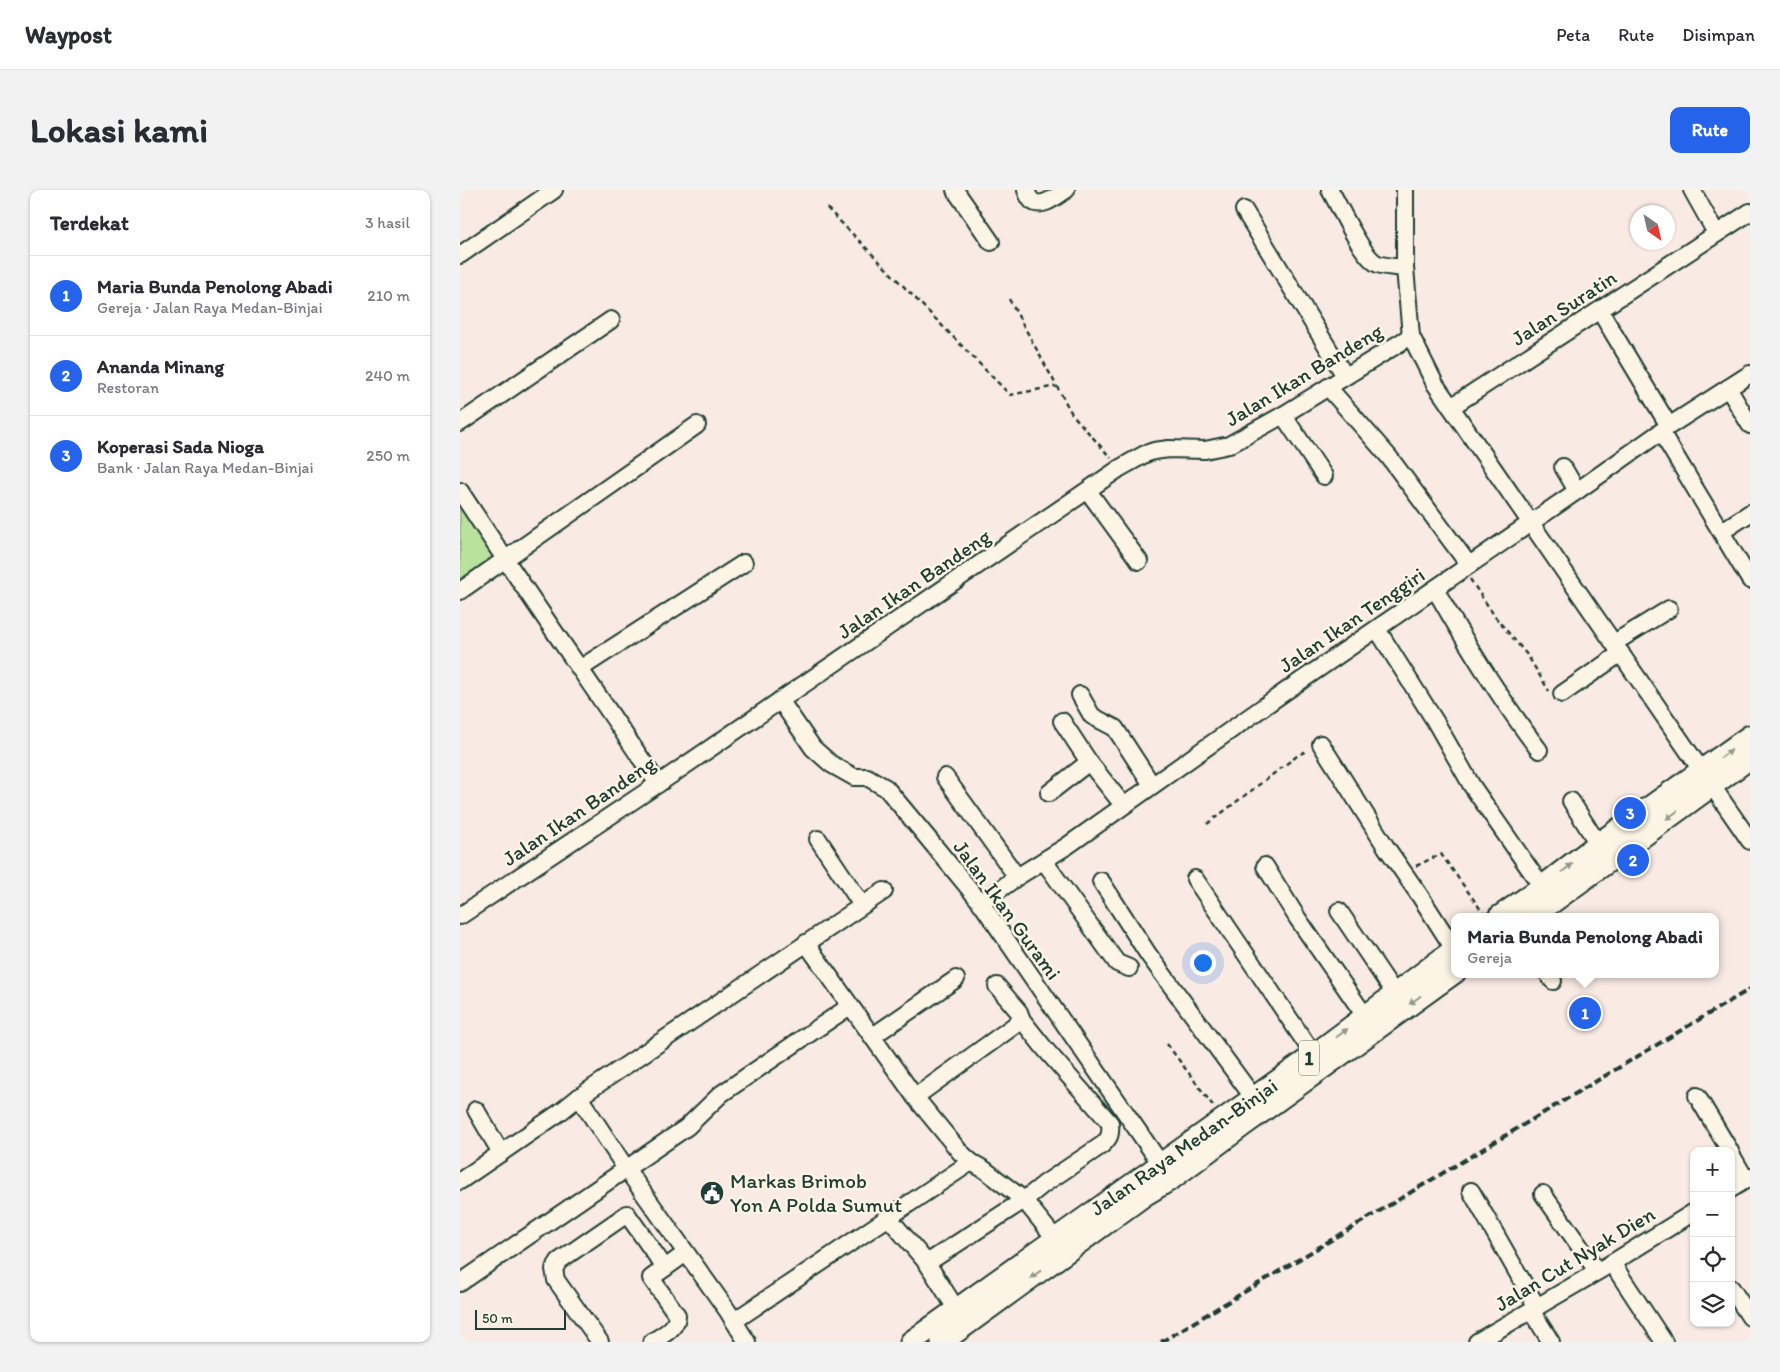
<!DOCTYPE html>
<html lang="id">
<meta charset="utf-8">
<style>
:root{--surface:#fff;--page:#f2f2f3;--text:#2b2b33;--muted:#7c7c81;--line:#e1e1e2;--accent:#2563eb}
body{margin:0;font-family:Itim,sans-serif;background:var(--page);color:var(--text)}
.controls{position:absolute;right:15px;bottom:15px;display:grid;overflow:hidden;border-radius:10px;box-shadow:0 1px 4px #0004}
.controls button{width:45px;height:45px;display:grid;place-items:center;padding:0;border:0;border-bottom:1px solid var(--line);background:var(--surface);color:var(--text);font:25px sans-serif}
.compass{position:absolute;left:1170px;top:15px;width:45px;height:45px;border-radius:50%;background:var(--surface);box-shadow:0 1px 4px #0004;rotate:146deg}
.scale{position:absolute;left:15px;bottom:12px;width:91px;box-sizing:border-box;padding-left:5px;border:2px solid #1f3d34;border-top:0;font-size:14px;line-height:18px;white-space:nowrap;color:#1f3d34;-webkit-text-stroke:4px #fcf5e5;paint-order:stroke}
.you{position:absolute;left:742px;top:772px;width:18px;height:18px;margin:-12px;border:4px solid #fff;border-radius:50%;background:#1a73e8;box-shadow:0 0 0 8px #1a73e833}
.badge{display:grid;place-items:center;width:32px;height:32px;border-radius:50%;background:var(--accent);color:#fff;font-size:16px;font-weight:700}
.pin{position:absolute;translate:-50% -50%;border:2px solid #fff;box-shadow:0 1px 5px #0006}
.popup{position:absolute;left:991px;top:723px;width:268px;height:65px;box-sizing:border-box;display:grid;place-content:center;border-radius:10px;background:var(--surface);filter:drop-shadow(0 1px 4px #0005);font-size:16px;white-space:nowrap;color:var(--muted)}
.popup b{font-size:19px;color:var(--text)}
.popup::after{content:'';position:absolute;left:50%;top:100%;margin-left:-10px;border:10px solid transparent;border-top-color:var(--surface)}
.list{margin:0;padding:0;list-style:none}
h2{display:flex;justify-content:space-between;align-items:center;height:65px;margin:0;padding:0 20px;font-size:21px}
h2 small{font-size:16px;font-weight:400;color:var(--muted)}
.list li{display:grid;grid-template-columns:32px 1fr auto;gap:15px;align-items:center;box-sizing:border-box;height:80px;padding:0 20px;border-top:1px solid var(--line)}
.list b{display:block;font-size:19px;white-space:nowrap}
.list p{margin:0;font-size:16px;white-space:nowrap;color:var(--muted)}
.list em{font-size:16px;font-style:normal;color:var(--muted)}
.icon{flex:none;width:28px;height:28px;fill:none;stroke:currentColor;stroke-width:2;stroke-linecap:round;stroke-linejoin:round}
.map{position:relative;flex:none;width:1290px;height:1152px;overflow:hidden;border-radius:10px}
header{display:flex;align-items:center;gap:30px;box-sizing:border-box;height:70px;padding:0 25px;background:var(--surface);border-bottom:1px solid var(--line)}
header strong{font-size:24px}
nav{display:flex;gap:28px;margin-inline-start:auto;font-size:18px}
.intro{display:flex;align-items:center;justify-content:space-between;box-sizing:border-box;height:120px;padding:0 30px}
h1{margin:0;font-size:35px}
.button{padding:12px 22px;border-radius:10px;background:var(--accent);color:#fff;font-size:18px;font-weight:700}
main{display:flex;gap:30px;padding:0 30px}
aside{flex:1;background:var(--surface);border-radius:10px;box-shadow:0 1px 4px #0004}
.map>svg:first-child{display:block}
.green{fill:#bae19d;stroke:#6c8f68}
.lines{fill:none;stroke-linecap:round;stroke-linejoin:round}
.minor-casing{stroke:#1f3d34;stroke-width:20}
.major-casing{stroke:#1f3d34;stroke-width:25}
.path{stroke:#1f3d34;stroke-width:2.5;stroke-dasharray:5 4;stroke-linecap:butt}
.minor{stroke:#fcf5e5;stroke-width:16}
.major{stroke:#fcf5e5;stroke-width:21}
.rail{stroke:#1f3d34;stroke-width:4;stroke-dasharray:8 4;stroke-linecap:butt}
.oneway{fill:#8e998c}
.labels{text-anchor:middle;stroke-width:5;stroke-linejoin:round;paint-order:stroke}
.shield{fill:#fcf5e5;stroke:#617469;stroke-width:1}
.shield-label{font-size:20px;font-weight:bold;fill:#1f3d34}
.street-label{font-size:21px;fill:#1f3d34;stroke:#fcf5e5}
.poi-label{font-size:21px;fill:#1f3d34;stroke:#fcf5e5;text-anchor:start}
</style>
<header>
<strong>Waypost</strong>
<nav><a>Peta</a><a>Rute</a><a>Disimpan</a></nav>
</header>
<div class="intro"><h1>Lokasi kami</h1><a class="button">Rute</a></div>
<main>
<aside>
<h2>Terdekat<small>3 hasil</small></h2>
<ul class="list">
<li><span class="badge">1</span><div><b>Maria Bunda Penolong Abadi</b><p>Gereja · Jalan Raya Medan-Binjai</p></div><em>210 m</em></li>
<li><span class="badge">2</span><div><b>Ananda Minang</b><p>Restoran</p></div><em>240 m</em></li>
<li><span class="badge">3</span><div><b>Koperasi Sada Nioga</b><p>Bank · Jalan Raya Medan-Binjai</p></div><em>250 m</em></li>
</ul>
</aside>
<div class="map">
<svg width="1290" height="1152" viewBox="0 0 1290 1152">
<rect width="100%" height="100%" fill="#f9eae4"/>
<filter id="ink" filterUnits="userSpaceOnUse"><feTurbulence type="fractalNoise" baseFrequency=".02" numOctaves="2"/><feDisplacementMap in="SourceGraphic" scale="10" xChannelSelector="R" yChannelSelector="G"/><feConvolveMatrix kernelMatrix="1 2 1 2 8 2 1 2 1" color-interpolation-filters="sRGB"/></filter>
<g filter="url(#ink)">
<path class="green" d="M0,311l38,55 -38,27z"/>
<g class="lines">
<g class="minor-casing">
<g id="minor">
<path d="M495,0l36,52"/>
<path d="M566,0c1,3 3,8 6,11 10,8 26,-6 34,-11"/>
<path d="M870,0c9,15 33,69 48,74 8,3 19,3 27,4"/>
<path d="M945,0v78l6,68 24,48 315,457"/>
<path d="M1232,0l24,43"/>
<path d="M784,20l101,166"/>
<path d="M0,65l94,-65"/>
<path d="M1140,121l69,115"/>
<path d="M868,197l61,70 80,108"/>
<path d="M1268,198l22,37"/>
<path d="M991,217l299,-195"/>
<path d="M823,225l41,61"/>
<path d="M0,233l151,-103"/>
<path d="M1201,242l89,148"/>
<path d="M1103,277l14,24"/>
<path d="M0,301c64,99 133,195 198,293"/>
<path d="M628,301l51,70"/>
<path d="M1267,338l23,-15"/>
<path d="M975,399c32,56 65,110 104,161"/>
<path d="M0,401l237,-166"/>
<path d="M917,439l58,92 37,65 70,101"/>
<path d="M1154,453l55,-34"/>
<path d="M121,478l163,-105"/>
<path d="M1102,504l59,-41"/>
<path d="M620,505l12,21 23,12 37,57"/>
<path d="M320,510l33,48 18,16 23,13h13l19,11 40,48 55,67 186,270"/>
<path d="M602,531l27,41 34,43"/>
<path d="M861,554l65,103 34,49 34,53"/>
<path d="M485,587l72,100"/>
<path d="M589,603l40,-31"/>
<path d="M1111,611l27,43"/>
<path d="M358,649l44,66"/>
<path d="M584,671l73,102 12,5"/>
<path d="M805,676l33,53 67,97"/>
<path d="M735,689l119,176"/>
<path d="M641,691l47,73 105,143"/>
<path d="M521,713l36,-26 50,-31 219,-155 291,-200 92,-65 81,-52"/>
<path d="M879,721l56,83"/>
<path d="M0,726l198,-132 462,-316 25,-14 9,-3 15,-2 36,1 24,-5 54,-30 128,-79"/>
<path d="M346,753l109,154 45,55 11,10 14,8 39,30 38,47"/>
<path d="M1088,784l5,7"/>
<path d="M413,846l83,-57"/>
<path d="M1237,906l33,55"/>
<path d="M119,907l48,73 100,140 20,32"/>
<path d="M455,907l107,-77"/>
<path d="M16,920l25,43"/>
<path d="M1271,964l15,26"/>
<path d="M0,991l99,-68 20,-16 305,-206"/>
<path d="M1271,999l19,-12"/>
<path d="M1011,1001l66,116"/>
<path d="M1083,1004l54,77"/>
<path d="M428,1027l39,46 35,55"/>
<path d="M467,1073l97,-63 20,-16 58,-39c8,-7 9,-11 8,-22l-65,-74 -23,-29 -3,-8 -22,-26"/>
<path d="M1152,1073l52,79"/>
<path d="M0,1093l227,-156 34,-33 129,-88"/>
<path d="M1271,1098l19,29"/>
<path d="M1071,1120l20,32"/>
<path d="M274,1131l237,-159"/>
<path d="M140,1152l-44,-62 -2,-11 5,-8 68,-47 38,54"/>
<path d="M192,1152c10,-7 25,-13 25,-27l-26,-37 35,-25"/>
<path d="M1017,1152l135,-79 82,-51"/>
</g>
</g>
<g class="major-casing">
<g id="major">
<path d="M1039,727l43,-30 56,-43 152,-108"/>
<path d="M1072,727l218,-159"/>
<path d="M451,1152l403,-287 141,-106"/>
<path d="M482,1152l204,-148 25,-15 71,-53 213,-154"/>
</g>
</g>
<g class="path">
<path d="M367,18l183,187 46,-9"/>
<path d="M549,109l63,115 39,44"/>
<path d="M1010,389l26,39 32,38 21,35"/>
<path d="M747,634l90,-68 11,-6"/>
<path d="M956,676l25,-12 43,60"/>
<path d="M707,854l47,63"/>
</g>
<use href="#minor" class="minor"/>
<use href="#major" class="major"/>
<path class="rail" d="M701,1152l589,-353"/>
</g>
<defs><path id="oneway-solid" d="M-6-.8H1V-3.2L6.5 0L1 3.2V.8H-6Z" transform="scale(1.25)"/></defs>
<g class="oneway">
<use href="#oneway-solid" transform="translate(1266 564) rotate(-36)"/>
<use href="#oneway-solid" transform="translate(1212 625) rotate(144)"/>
<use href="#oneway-solid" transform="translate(1107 678) rotate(-38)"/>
<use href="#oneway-solid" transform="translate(955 810) rotate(144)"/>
<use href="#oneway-solid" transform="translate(882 843) rotate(-37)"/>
<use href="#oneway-solid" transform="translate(576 1084) rotate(144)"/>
</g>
</g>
<defs>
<g id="civic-disc" transform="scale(1.25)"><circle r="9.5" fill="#1f3d34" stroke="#fcf5e5"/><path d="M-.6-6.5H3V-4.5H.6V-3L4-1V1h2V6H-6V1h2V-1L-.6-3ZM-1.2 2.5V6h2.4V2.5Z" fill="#fff"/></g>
</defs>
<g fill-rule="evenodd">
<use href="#civic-disc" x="252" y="1003"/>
</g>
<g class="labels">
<rect class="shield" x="839" y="850.5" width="20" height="35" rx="4"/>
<g class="shield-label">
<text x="849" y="875">1</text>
</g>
<g class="street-label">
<text transform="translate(1104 118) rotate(-33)" y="7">Jalan Suratin</text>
<text transform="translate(844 185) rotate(-31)" y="7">Jalan Ikan Bandeng</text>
<text transform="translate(454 394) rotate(-34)" y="7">Jalan Ikan Bandeng</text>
<text transform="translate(892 430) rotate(-34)" y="7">Jalan Ikan Tenggiri</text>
<text transform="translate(119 621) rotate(-34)" y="7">Jalan Ikan Bandeng</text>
<text transform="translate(547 720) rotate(54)" y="7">Jalan Ikan Gurami</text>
<text transform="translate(724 957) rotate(-35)" y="7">Jalan Raya Medan-Binjai</text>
<text transform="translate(1115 1069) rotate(-31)" y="7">Jalan Cut Nyak Dien</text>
</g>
<g class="poi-label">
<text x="270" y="998">Markas Brimob<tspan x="270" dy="24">Yon A Polda Sumut</tspan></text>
</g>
</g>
</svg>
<div class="controls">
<button>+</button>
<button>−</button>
<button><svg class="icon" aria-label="locate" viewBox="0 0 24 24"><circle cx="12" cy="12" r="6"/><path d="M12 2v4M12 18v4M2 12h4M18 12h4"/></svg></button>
<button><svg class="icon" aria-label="layers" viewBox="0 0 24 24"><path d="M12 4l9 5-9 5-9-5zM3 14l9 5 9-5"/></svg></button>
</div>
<svg class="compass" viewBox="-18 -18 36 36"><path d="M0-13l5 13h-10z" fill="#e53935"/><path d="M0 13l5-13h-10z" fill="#7c7c81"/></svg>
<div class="scale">50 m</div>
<div class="you"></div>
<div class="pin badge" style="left:1125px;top:823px">1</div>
<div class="popup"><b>Maria Bunda Penolong Abadi</b>Gereja</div>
<div class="pin badge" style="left:1173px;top:670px">2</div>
<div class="pin badge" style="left:1170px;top:623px">3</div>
</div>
</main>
